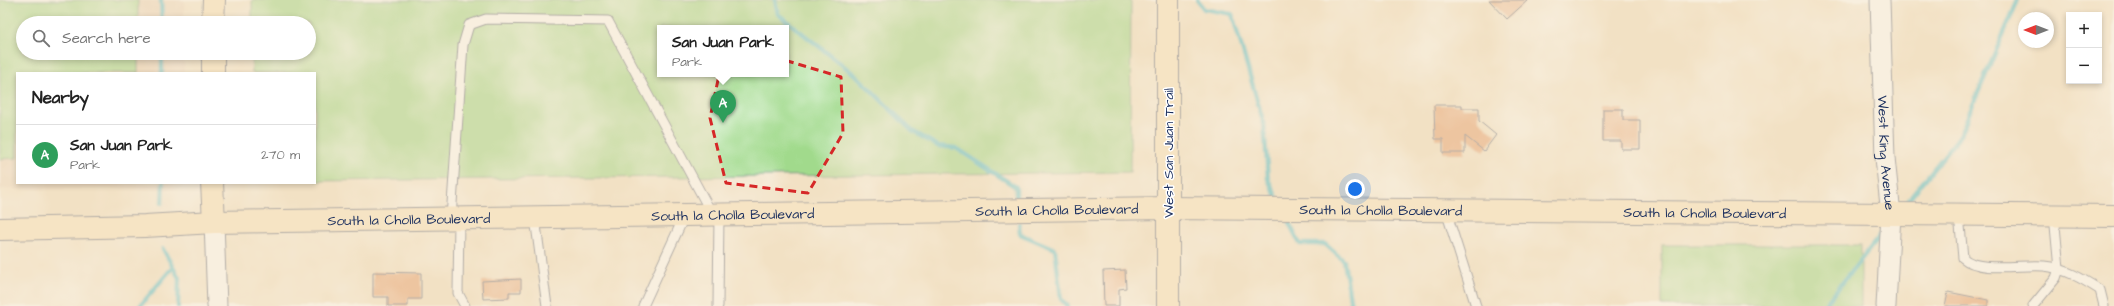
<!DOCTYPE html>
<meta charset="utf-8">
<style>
:root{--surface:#fff;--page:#f6f6f6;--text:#222;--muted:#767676;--line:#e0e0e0;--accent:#b5179e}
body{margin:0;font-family:"Architects Daughter",sans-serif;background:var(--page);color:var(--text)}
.controls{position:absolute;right:12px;top:12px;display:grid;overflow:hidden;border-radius:0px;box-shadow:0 2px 6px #0003}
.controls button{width:36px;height:36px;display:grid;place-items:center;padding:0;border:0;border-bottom:1px solid var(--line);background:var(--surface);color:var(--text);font:20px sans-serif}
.compass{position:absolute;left:2018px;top:12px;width:36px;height:36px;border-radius:50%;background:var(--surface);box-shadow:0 2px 6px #0003;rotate:270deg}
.you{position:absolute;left:1355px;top:189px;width:14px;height:14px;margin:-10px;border:3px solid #fff;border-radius:50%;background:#1a73e8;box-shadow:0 0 0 6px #1a73e833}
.badge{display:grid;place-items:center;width:26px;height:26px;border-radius:50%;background:var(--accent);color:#fff;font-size:13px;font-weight:700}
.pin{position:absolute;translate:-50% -33px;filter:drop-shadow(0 1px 2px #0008)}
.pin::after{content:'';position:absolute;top:21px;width:14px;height:12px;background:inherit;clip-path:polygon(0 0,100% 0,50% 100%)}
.popup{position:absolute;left:657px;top:25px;width:132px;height:52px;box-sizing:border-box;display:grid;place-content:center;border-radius:0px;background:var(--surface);filter:drop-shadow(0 1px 3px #0005);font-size:13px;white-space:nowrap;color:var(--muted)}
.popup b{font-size:15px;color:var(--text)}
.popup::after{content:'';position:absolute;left:50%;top:100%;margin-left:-8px;border:8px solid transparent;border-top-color:var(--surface)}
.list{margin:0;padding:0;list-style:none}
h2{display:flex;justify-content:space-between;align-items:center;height:52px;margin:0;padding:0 16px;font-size:17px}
h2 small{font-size:13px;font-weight:400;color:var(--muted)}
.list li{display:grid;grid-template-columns:26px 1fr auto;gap:12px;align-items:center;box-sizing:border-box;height:60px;padding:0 16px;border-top:1px solid var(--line)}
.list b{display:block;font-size:15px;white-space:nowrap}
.list p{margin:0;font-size:13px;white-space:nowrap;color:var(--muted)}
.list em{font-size:13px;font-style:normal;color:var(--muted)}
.icon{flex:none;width:22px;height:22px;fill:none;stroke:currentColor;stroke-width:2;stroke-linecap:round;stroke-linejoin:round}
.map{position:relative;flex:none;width:2114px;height:306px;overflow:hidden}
.search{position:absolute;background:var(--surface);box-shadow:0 2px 6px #0003;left:16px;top:16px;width:300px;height:44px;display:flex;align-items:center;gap:10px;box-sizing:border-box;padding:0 14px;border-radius:22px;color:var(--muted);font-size:15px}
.panel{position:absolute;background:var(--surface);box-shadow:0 2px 6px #0003;left:16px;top:72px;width:300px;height:112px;border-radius:0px}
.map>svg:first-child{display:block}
.built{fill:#ebd3ba}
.green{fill:#a1da8c;stroke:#5e8475;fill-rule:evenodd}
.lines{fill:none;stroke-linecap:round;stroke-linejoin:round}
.stream{stroke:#51bdcc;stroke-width:4.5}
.building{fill:#e7a273}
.lane-casing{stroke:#666d82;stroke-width:11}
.street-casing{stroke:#666d82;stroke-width:21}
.secondary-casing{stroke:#666d82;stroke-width:24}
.lane{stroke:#fff;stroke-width:9}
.street{stroke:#fff;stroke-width:19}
.secondary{stroke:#fbe6c3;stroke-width:22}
.marked{fill:none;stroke:#d62828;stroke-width:3;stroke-dasharray:8 5;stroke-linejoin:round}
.labels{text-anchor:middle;stroke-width:3;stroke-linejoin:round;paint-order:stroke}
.street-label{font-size:14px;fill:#1b2f5e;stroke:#fff}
</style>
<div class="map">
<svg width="2114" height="306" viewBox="0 0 2114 306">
<rect width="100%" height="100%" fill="#fff"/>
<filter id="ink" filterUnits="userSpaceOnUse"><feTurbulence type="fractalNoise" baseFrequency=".025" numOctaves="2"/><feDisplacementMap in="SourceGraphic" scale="8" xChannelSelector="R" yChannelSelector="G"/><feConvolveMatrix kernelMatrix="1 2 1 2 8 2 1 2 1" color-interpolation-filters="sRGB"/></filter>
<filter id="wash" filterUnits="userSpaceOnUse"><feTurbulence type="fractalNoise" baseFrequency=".012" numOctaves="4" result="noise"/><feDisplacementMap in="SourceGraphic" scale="16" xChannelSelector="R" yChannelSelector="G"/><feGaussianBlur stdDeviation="0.9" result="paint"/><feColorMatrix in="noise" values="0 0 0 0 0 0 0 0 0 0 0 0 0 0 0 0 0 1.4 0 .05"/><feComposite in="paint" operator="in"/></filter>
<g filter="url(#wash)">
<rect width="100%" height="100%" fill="#f2e1c4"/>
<path class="built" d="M0,0h184v23h-161v30h161v20h-167v110h167v6h-184z"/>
<g class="green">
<path d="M0,0h138v23h-115v30h115v20h-121v85l-17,1z"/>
<path d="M252,0h879l-1,172 -815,9v-108h-63v-20h57v-30h-57zM660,28h126v46h-126z"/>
<rect x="1662" y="245" width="199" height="61"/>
</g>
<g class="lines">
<g class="stream">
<path d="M161,0l1,23"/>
<path d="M775,0l3,14 81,64 53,53 26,15 18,2 60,39v9"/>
<path d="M1197,0l7,9 28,5 32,110 4,55 8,17"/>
<path d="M162,53v20"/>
<path d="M1907,202l52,-65 59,-137"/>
<path d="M162,203l1,-20"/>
<path d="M1289,223l11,21h25l19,17 7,45"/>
<path d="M1019,224l1,10 35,15 6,50 6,7"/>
<path d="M163,249l16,29 -1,28"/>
<path d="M140,306l32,-38"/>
<path d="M1824,306l59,-74"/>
</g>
</g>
<g id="blocks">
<g class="building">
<path d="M1489,0h39l-21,19z"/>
<path d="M1434,105h28v3h17v13l17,14 -12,16 -19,-15v17h-22v-14h-8z"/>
<path d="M1603,109h20v11h17v29h-19v-8h-18z"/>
<path d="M1125,270l1,18 -7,1v17h-15l-1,-35z"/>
<path d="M373,272l48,1v26h-13v7h-20v-9h-15z"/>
<path d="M521,279v13h-12v6l-26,1 -1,-18z"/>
<path d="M1948,292l40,8v6h-43z"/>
</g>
</g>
</g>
<g filter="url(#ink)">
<use href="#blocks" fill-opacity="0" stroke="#666d82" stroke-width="1"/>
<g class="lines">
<g class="lane-casing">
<g id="lane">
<path d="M1446,211l30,95"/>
<path d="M1959,215l4,43c17,15 58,6 81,8 20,2 39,13 56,24l4,16"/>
<path d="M451,218l12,-173 6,-20 17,-6 122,2 104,193"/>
<path d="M459,218l-1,75 7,13"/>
<path d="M535,218l12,88"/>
<path d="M643,306l41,-89"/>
<path d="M718,306l1,-92"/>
<path d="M2033,306l23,-28 3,-9 -5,-54"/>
</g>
</g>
<g class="street-casing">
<g id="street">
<path id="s1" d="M1880,0l5,158 6,57 -5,91"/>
<path d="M214,222l3,84"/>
</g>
</g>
<g class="secondary-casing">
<g id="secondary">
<path d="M213,23l1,-23"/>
<path d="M213,73v-20"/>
<path d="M212,183l2,39"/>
<path id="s2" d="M0,229l145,-3 69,-4 954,-14 946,8"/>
<path d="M1168,306v-306"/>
</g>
</g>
<use href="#lane" class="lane"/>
<use href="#street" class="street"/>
<use href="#secondary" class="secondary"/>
</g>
</g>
<path d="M0 0H2114V306H0ZM761,53l80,24 2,56 -35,60 -82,-10 -16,-65 12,-57z" fill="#f2e1c4" fill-opacity=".55" fill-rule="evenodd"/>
<path class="marked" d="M761,53l80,24 2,56 -35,60 -82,-10 -16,-65 12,-57z"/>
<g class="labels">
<g class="street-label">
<text transform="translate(1168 153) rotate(-90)" y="5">West San Juan Trail</text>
<text dy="5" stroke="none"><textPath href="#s1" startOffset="153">West King Avenue</textPath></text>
<text dy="5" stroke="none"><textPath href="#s2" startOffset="1057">South la Cholla Boulevard</textPath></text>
<text dy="5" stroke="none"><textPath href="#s2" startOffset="1381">South la Cholla Boulevard</textPath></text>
<text dy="5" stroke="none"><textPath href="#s2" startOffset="1705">South la Cholla Boulevard</textPath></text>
<text dy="5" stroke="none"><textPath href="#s2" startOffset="733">South la Cholla Boulevard</textPath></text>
<text dy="5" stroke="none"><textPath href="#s2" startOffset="409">South la Cholla Boulevard</textPath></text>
</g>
</g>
</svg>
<div class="controls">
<button>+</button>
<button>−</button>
</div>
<svg class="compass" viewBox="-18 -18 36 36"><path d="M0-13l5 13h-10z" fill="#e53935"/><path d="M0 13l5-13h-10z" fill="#767676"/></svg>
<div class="you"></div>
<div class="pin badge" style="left:723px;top:123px;background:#2e9e5b">A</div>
<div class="popup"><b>San Juan Park</b>Park</div>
<div class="search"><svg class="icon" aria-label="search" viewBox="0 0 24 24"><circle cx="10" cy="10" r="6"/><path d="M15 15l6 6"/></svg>Search here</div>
<section class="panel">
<h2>Nearby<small></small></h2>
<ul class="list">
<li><span class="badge" style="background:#2e9e5b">A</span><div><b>San Juan Park</b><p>Park</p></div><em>270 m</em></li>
</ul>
</section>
</div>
